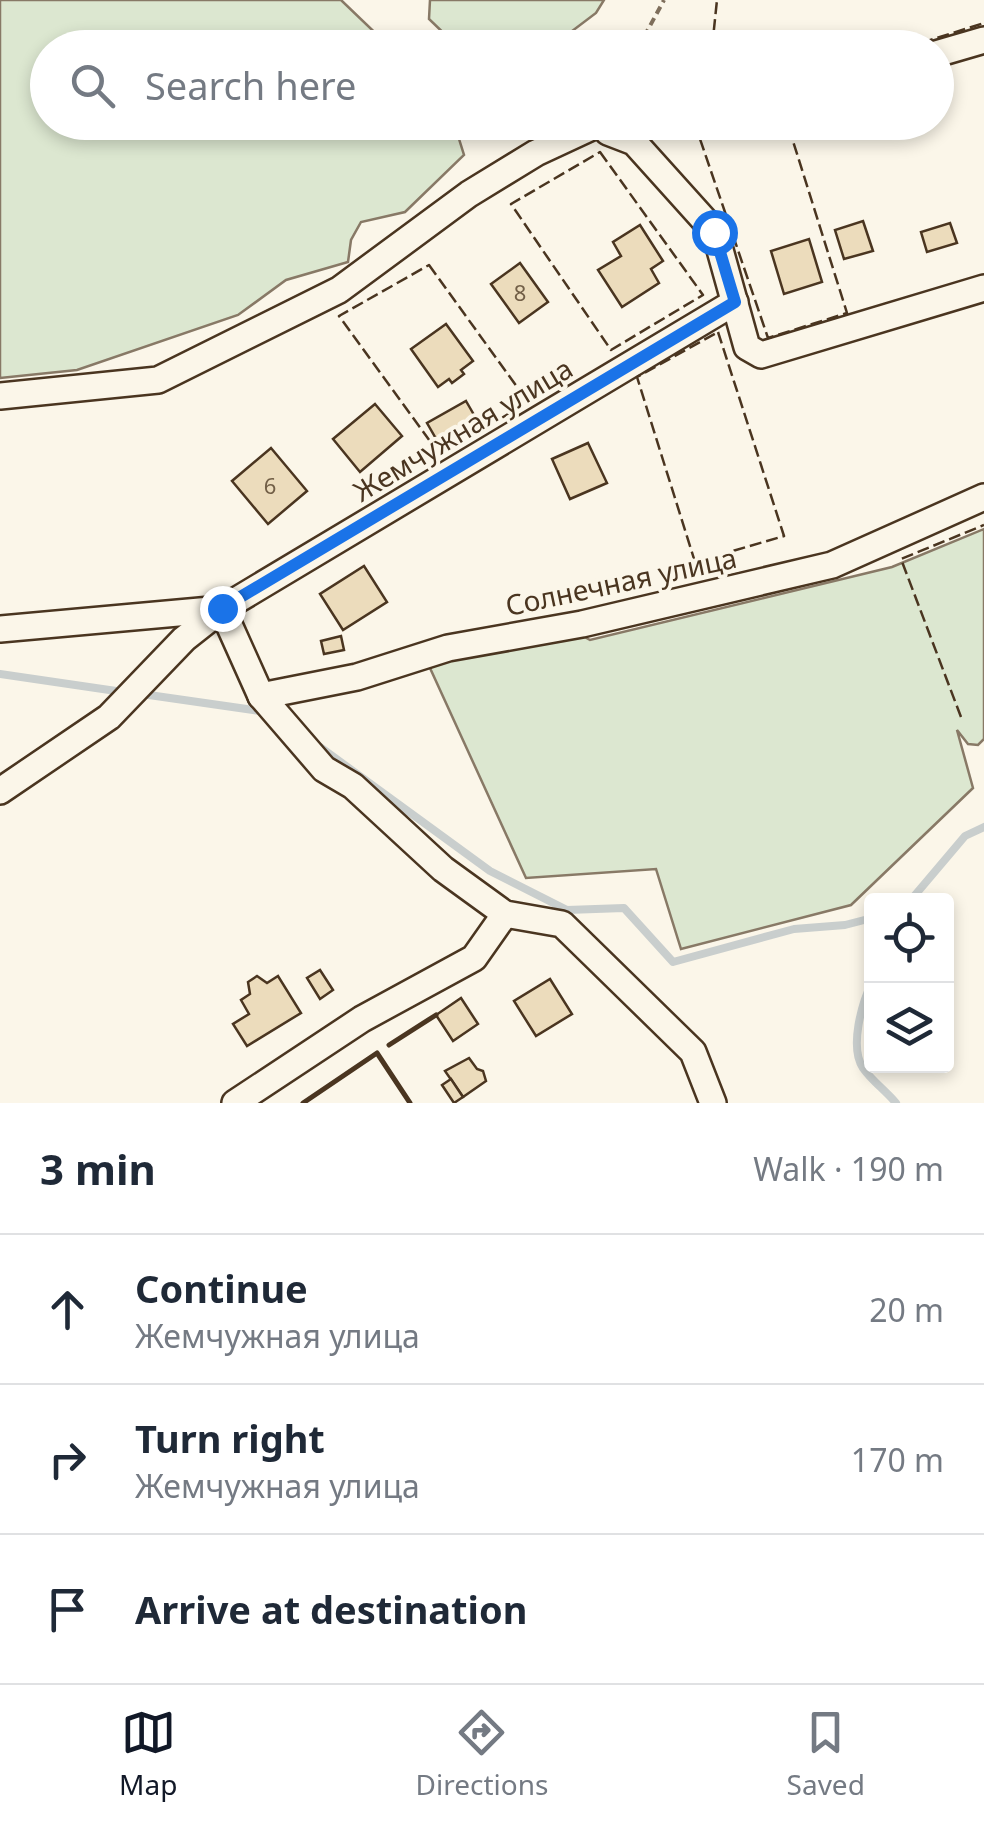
<!DOCTYPE html>
<meta charset="utf-8">
<style>
:root{--surface:#fff;--page:#f6f6f7;--text:#1f2937;--muted:#747a83;--line:#e0e1e3;--accent:#111827}
body{margin:0;font-family:"Noto Sans",sans-serif;background:var(--page);color:var(--text)}
.controls{position:absolute;right:30px;bottom:30px;display:grid;overflow:hidden;border-radius:10px;box-shadow:0 5px 15px #0003}
.controls button{width:90px;height:90px;display:grid;place-items:center;padding:0;border:0;border-bottom:2px solid var(--line);background:var(--surface);color:var(--text);font:50px sans-serif}
.stop{position:absolute;width:30px;height:30px;margin:-22px;border:8px solid #1a73e8;border-radius:50%;background:#fff}
.stop.end{background:#1a73e8;border-color:#fff;box-shadow:0 2px 10px #0008}
.list{margin:0;padding:0;list-style:none}
h2{display:flex;justify-content:space-between;align-items:center;height:130px;margin:0;padding:0 40px;font-size:42px}
h2 small{font-size:32px;font-weight:400;color:var(--muted)}
.list li{display:grid;grid-template-columns:65px 1fr auto;gap:30px;align-items:center;box-sizing:border-box;height:150px;padding:0 40px;border-top:2px solid var(--line)}
.list b{display:block;font-size:38px;white-space:nowrap}
.list p{margin:0;font-size:32px;white-space:nowrap;color:var(--muted)}
.list em{font-size:32px;font-style:normal;color:var(--muted)}
.icon{flex:none;width:55px;height:55px;fill:none;stroke:currentColor;stroke-width:2;stroke-linecap:round;stroke-linejoin:round}
.map{position:relative;flex:none;width:984px;height:1103px;overflow:hidden}
.search{position:absolute;background:var(--surface);box-shadow:0 5px 15px #0003;left:30px;right:30px;top:30px;height:110px;display:flex;align-items:center;gap:25px;box-sizing:border-box;padding:0 35px;border-radius:55px;color:var(--muted);font-size:38px}
.sheet{height:580px;background:var(--surface)}
nav{display:flex;justify-content:space-around;align-items:center;box-sizing:border-box;height:140px;border-top:2px solid var(--line);background:var(--surface);font-size:28px;color:var(--muted)}
nav a{display:grid;justify-items:center;gap:5px}
nav .on{color:var(--accent)}
.map>svg:first-child{display:block}
.green{fill:#dce7d0;stroke:#887966;stroke-width:2.5}
.lines{fill:none;stroke-linecap:round;stroke-linejoin:round}
.stream{stroke:#c9cecd;stroke-width:8}
.building{fill:#ecdcbc;stroke:#4a3520;stroke-width:2.5}
.minor-casing{stroke:#4a3520;stroke-width:30}
.path{stroke:#7f6f5c;stroke-width:4;stroke-dasharray:8 5;stroke-linecap:butt}
.minor{stroke:#fbf6e9;stroke-width:25}
.fence{stroke:#4a3520;stroke-width:2.5;stroke-dasharray:12 5;stroke-linecap:butt}
.wall{stroke:#4a3520;stroke-width:5}
.route{stroke:#1a73e8;stroke-width:12}
.labels{text-anchor:middle;stroke-width:8;stroke-linejoin:round;paint-order:stroke}
.number-label{font-size:22px;fill:#725f47}
.street-label{font-size:28px;fill:#4a3520;stroke:#fbf6e9}
</style>
<div class="map">
<svg width="984" height="1103" viewBox="0 0 984 1103">
<rect width="100%" height="100%" fill="#fbf6e9"/>
<g class="green">
<path d="M0,0h341l49,47 -342,1v74l406,1 10,32 -59,57 -44,10 -10,18 -3,22 -62,18 -48,35 -161,55 -77,8z"/>
<path d="M430,0h174l-8,13 -45,34h-93l-29,-28z"/>
<path d="M984,529v210l-6,6 -10,-1 -11,-14 16,58 -122,117 -170,44 -25,-80 -130,9 -96,-210 27,-15 119,-21 14,8 302,-73z"/>
</g>
<g class="lines">
<g class="stream">
<path d="M0,674l123,18"/>
<path d="M142,694l125,18"/>
<path d="M320,747l170,124 77,39 57,-2 49,54 121,-33 51,-4 27,-7"/>
<path d="M910,901l55,-65 19,-9"/>
<path d="M872,982c-10,21 -23,65 -9,86 8,12 23,23 33,35"/>
</g>
</g>
<g class="building">
<path d="M863,221l10,30 -29,8 -9,-29z"/>
<path d="M950,223l7,20 -30,9 -6,-20z"/>
<path d="M640,225l23,36 -12,8 8,14 -37,24 -24,-37 23,-14 -8,-14z"/>
<path d="M809,239l13,43 -38,12 -13,-43z"/>
<path d="M520,263l28,39 -29,21 -28,-39z"/>
<path d="M446,324l27,37 -12,9 3,4 -12,9 -3,-4 -11,8 -27,-38z"/>
<path d="M466,401l15,26 -39,22 -15,-26z"/>
<path d="M375,404l27,32 -42,36 -27,-33z"/>
<path d="M588,443l19,40 -37,16 -18,-40z"/>
<path d="M271,448l36,43 -39,33 -36,-43z"/>
<path d="M364,566l23,36 -44,28 -23,-36z"/>
<path d="M341,636l3,14 -20,4 -3,-13z"/>
<path d="M320,970l13,20 -13,9 -13,-21z"/>
<path d="M257,976l10,7 11,-7 23,37 -54,33 -14,-22 16,-10 -8,-14 9,-6 -2,-12z"/>
<path d="M550,979l22,35 -36,22 -22,-35z"/>
<path d="M461,998l17,26 -25,17 -17,-26z"/>
<path d="M469,1058l8,11 6,2 3,10 -23,16 -18,-26z"/>
<path d="M451,1079l12,18 -9,6 -12,-18z"/>
</g>
<g class="lines">
<g class="minor-casing">
<g id="minor">
<path d="M936,54l48,-14"/>
<path d="M608,132l26,10 81,90 32,115 14,8 223,-67"/>
<path d="M0,396l158,-16 181,-90 130,-96 67,-41 58,-27 106,-4"/>
<path d="M0,629l222,-20 39,87 63,73 29,17 90,83 62,45 57,10 131,128 20,51"/>
<path d="M261,696l96,-19 91,-29 134,-24 250,-59 152,-68"/>
<path d="M0,791l109,-74 75,-78 38,-30 513,-307"/>
<path d="M235,1103l127,-84 112,-61 31,-44"/>
</g>
</g>
<path class="path" d="M638,48l26,-48"/>
<use href="#minor" class="minor"/>
<g class="fence">
<path d="M712,48l5,-48"/>
<path d="M905,48l79,-25"/>
<path d="M748,122l-48,17 68,199 79,-25 -60,-191"/>
<path d="M600,152l103,143 -92,55 -100,-146z"/>
<path d="M429,265l99,137 -88,53 -101,-139z"/>
<path d="M718,332l66,204 -89,26 -58,-185z"/>
<path d="M961,717l-60,-158 83,-34"/>
</g>
<g class="wall">
<path d="M389,1045l47,-30"/>
<path d="M303,1103l74,-50 33,50"/>
</g>
</g>
<g class="lines">
<path class="route" d="M222,608l513,-306 -21,-70"/>
</g>
<g class="labels">
<g class="number-label">
<text x="520" y="301">8</text>
<text x="270" y="494">6</text>
</g>
<g class="street-label">
<text transform="translate(463 430) rotate(-31)" y="10">Жемчужная улица</text>
<text transform="translate(621 582) rotate(-12)" y="10">Солнечная улица</text>
</g>
</g>
</svg>
<div class="controls">
<button><svg class="icon" aria-label="locate" viewBox="0 0 24 24"><circle cx="12" cy="12" r="6"/><path d="M12 2v4M12 18v4M2 12h4M18 12h4"/></svg></button>
<button><svg class="icon" aria-label="layers" viewBox="0 0 24 24"><path d="M12 4l9 5-9 5-9-5zM3 14l9 5 9-5"/></svg></button>
</div>
<div class="stop" style="left:714px;top:232px"></div>
<div class="stop end" style="left:222px;top:608px"></div>
<div class="search"><svg class="icon" aria-label="search" viewBox="0 0 24 24"><circle cx="10" cy="10" r="6"/><path d="M15 15l6 6"/></svg>Search here</div>
</div>
<section class="sheet">
<h2>3 min<small>Walk · 190 m</small></h2>
<ul class="list">
<li><svg class="icon" aria-label="ahead" viewBox="0 0 24 24"><path d="M12 20V5M6 11l6-6 6 6"/></svg><div><b>Continue</b><p>Жемчужная улица</p></div><em>20 m</em></li>
<li><svg class="icon" aria-label="right" viewBox="0 0 24 24"><path d="M7 20v-9h11M14 6l5 5-5 5"/></svg><div><b>Turn right</b><p>Жемчужная улица</p></div><em>170 m</em></li>
<li><svg class="icon" aria-label="arrive" viewBox="0 0 24 24"><path d="M6 21V4h12l-3 4 3 4H6"/></svg><div><b>Arrive at destination</b></div></li>
</ul>
</section>
<nav>
<a class="on"><svg class="icon" aria-label="map" viewBox="0 0 24 24"><path d="M3 6l6-2 6 2 6-2v14l-6 2-6-2-6 2zM9 4v14M15 6v14"/></svg>Map</a>
<a><svg class="icon" aria-label="directions" viewBox="0 0 24 24"><path d="M12 3l9 9-9 9-9-9zM9 14v-3h6M13 9l2 2-2 2"/></svg>Directions</a>
<a><svg class="icon" aria-label="saved" viewBox="0 0 24 24"><path d="M7 4h10v16l-5-4-5 4z"/></svg>Saved</a>
</nav>
